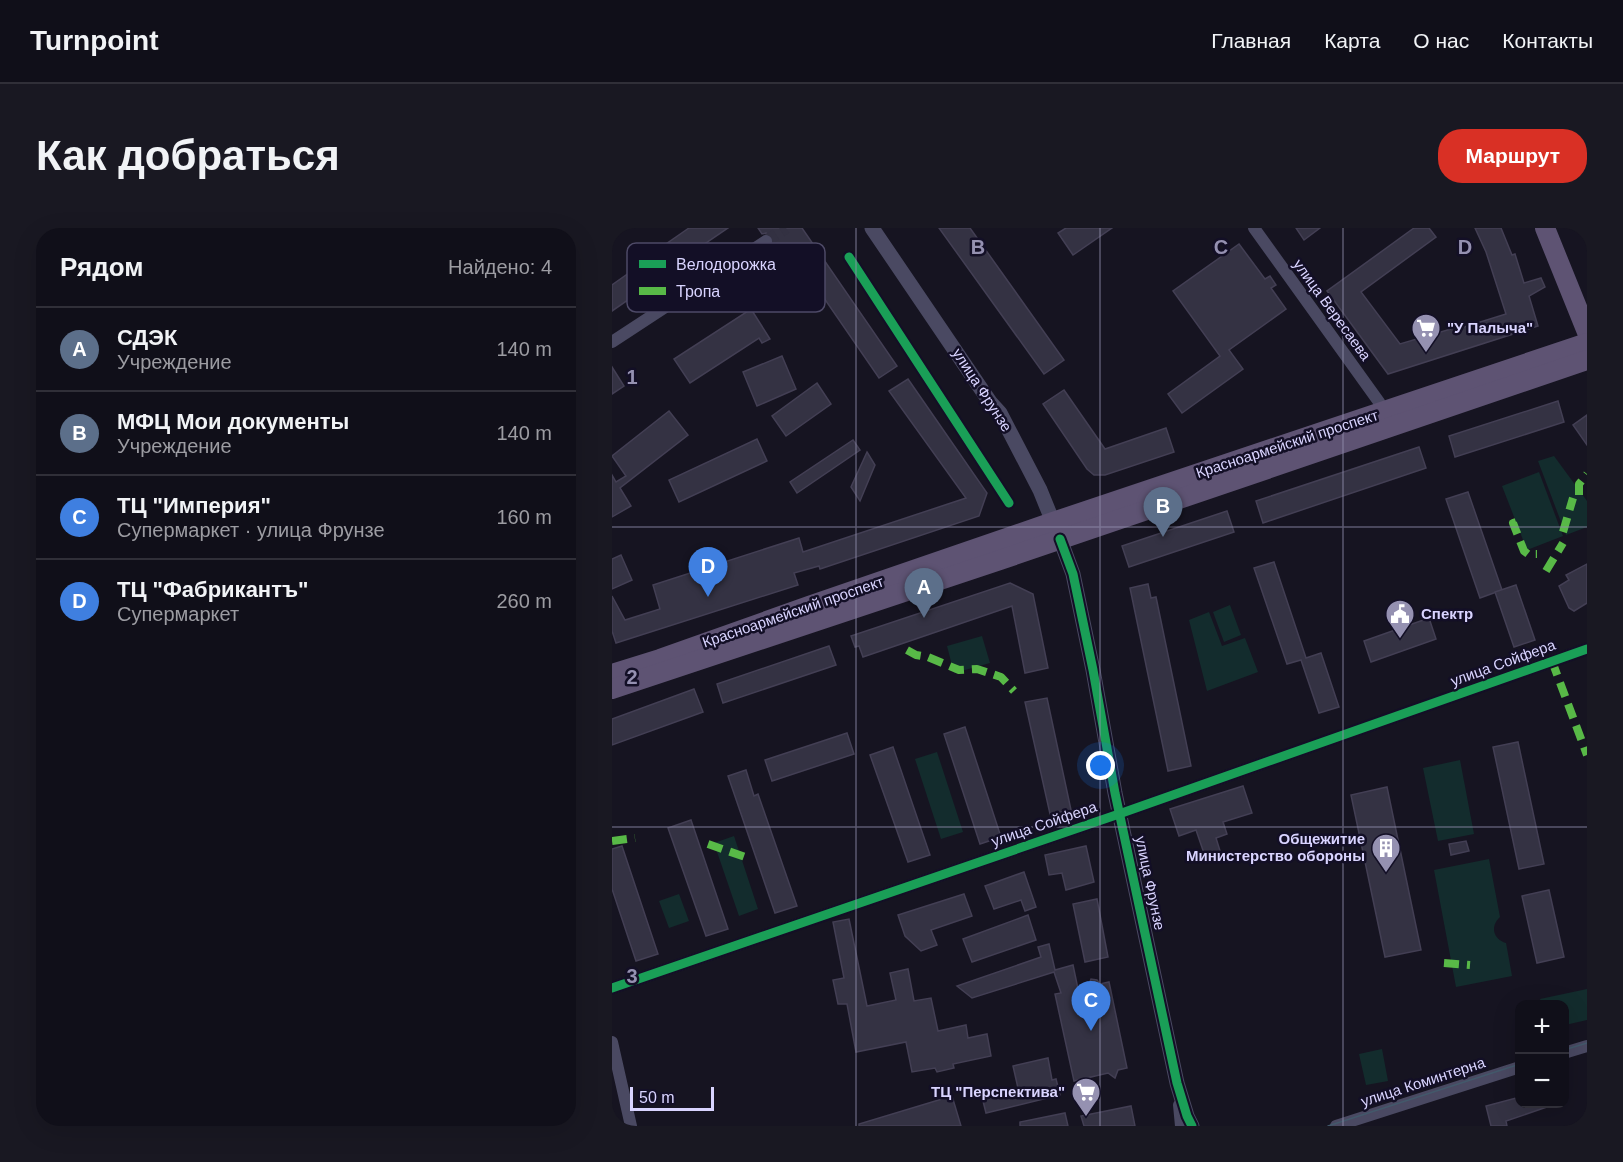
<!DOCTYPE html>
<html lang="ru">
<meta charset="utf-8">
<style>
:root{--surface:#100f19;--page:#191822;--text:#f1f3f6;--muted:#9c9ca2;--line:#302f38;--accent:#d93025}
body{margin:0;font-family:Helvetica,sans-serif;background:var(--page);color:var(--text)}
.controls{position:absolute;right:18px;bottom:18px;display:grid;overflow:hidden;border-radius:12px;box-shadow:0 6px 24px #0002}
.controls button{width:54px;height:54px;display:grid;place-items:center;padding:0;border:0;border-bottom:2px solid var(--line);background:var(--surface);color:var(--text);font:30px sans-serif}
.scale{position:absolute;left:18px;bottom:15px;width:84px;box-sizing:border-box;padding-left:6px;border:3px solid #d9d4ff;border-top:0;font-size:16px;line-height:21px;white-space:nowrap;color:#d9d4ff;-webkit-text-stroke:4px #130f26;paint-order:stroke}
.you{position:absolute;left:489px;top:538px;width:21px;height:21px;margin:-15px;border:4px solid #fff;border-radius:50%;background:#1a73e8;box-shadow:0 0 0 9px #1a73e833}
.badge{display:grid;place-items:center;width:39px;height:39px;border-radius:50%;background:var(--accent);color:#fff;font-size:20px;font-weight:700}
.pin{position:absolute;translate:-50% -50px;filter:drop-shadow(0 2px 3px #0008)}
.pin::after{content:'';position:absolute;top:32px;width:21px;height:18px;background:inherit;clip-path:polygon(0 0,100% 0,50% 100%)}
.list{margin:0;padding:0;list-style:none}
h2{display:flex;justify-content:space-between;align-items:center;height:78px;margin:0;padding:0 24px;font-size:26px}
h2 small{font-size:20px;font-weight:400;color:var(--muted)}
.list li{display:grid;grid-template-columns:39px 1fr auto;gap:18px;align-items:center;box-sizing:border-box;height:84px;padding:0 24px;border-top:2px solid var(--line)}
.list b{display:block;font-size:22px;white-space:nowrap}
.list p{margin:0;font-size:20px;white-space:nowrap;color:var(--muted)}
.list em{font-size:20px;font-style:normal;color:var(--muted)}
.map{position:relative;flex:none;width:975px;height:898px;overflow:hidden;border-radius:24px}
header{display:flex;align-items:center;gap:36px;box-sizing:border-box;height:84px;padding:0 30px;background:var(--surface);border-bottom:2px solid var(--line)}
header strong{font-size:28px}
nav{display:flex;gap:33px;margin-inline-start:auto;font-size:21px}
.intro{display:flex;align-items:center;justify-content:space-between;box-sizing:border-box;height:144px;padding:0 36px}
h1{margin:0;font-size:42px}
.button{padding:15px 27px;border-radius:24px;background:var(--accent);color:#fff;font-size:21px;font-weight:700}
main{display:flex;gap:36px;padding:0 36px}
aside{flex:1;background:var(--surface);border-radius:24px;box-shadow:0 6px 24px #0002}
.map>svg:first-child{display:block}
.green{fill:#132c2d}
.building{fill:#343243;stroke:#433f54;stroke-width:1.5}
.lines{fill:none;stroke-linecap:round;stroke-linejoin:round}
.minor-tunnel{stroke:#333142;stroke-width:12;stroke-dasharray:12 6;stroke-linecap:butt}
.minor{stroke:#4a4962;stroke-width:12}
.tertiary{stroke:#4a4962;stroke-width:15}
.primary{stroke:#5e5373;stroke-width:20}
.tram{stroke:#43596b;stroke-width:1.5}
.quiet{stroke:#58b947;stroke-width:8;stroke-dasharray:15 8;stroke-linecap:butt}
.cycleway-casing{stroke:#130f26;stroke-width:13}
.cycleway{stroke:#1a9f57;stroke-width:9}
.grid{fill:none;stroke:#9591b1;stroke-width:1.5;stroke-opacity:0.55}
.labels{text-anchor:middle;stroke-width:5;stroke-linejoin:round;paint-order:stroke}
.street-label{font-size:15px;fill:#d9d4ff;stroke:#130f26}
.poi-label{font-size:15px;font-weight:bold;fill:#d9d4ff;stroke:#130f26;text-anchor:start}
.key{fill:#130f26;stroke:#4e4a67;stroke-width:1.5}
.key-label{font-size:16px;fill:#d9d4ff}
.grid-label{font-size:20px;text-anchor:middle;font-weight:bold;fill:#9591b1;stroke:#130f26;stroke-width:5;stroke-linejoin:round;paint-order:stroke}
</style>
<header>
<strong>Turnpoint</strong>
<nav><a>Главная</a><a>Карта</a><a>О нас</a><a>Контакты</a></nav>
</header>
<div class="intro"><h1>Как добраться</h1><a class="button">Маршрут</a></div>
<main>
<aside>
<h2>Рядом<small>Найдено: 4</small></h2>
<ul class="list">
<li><span class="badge" style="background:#5c6f8a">A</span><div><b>СДЭК</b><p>Учреждение</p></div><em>140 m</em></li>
<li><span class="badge" style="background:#5c6f8a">B</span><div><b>МФЦ Мои документы</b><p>Учреждение</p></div><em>140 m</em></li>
<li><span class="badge" style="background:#3f7fe0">C</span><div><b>ТЦ &quot;Империя&quot;</b><p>Супермаркет · улица Фрунзе</p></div><em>160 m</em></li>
<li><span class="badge" style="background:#3f7fe0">D</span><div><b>ТЦ &quot;Фабрикантъ&quot;</b><p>Супермаркет</p></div><em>260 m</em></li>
</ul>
</aside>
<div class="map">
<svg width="975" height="898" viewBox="0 0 975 898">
<rect width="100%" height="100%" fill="#161421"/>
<g class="green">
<path d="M942,228l33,45v26l-21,8 -28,-74z"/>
<path d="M927,244l24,64 -36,14 -25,-64z"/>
<path d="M618,377l11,30 -17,7 -11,-30z"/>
<path d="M597,384l13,34 23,-8 13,34 -51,19 -18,-71z"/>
<path d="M370,408l8,27 -36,10 -7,-27z"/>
<path d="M325,524l26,80 -22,7 -26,-80z"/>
<path d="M848,532l14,74 -36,7 -15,-73z"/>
<path d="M122,608l24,73 -19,7 -25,-73z"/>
<path d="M877,631l11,58c-10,9 -7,22 6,26l6,33 -56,11 -22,-117z"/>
<path d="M67,666l10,27 -20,7 -10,-27z"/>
<path d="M975,761v31l-22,5 -1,-21h-22l-2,-5z"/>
<path d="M770,821l6,32 -22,4 -7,-31z"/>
</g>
<g class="building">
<path d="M77,0h39l-50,34 -12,-18z"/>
<path d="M146,0h44l95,138 -18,12 -66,-96 -29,20 1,3 -9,6 -19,-28 26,-18 -12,-18 3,-6 -1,-5 -7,-3 -4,1z"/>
<path d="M327,0h31l94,132 -20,14z"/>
<path d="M454,0h46l-39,27 -15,-22z"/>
<path d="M684,0h24l-16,12z"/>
<path d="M802,0h15l7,9 -75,55 39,52 61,-18v2l45,-14 -20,-62 -11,-24h26l11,27 3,-1 9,29 17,-5 4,9 -16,9 9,30 -150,48 -61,-83z"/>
<path d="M627,16l26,35 5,-3 6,9 -5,3 15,21 -57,41 14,19 -61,44 -14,-19 52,-38 -47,-65z"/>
<path d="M24,40l12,18 -36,25v-26z"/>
<path d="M139,81l19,30 -8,4 -3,-5 -69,45 -16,-24z"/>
<path d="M170,128l14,33 -39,17 -14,-34z"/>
<path d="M0,139l12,19 -12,8z"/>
<path d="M296,151l79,114 -8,23 -159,53 -1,-3 -25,7 4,12 -182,58 -4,-12v-35l13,24 35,-11 -7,-24 146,-47 4,14 163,-54 -77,-107z"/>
<path d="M205,155l14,21 -45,32 -14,-20z"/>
<path d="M452,162l41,59 61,-21 8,24 -69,23h-11l-7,-6 -44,-65z"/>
<path d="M946,173l6,21 -109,35 -6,-21z"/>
<path d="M57,183l19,24 -68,53 11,18 -19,11v-42l4,7 10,-6 -14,-20z"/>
<path d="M975,187v30l-14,-20z"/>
<path d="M145,211l10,22 -88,41 -10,-22z"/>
<path d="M241,212l7,10 -63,43 -7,-11z"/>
<path d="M807,219l7,21 -163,55 -7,-22z"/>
<path d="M255,224l8,13 -15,36 -9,-14z"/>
<path d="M856,264l34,98 -22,8 -34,-99z"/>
<path d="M615,283l7,21 -105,35 -7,-21z"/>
<path d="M9,327l11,25 -20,9v-30z"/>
<path d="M662,334l32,96 15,-5 18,54 -20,6 -18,-53 -14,4 -33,-96z"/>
<path d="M975,336v39l-13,8 -5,-3 -10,-22 10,-6 -3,-5z"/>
<path d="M398,355l23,11 15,74 -23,5 -13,-67 -149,51 -4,-11 -4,1 -4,-11z"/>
<path d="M536,356l3,14 5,-1 35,169 -23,5 -38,-183z"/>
<path d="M904,357l19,55 -21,7 -19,-55z"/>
<path d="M817,390l7,21 -65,23 -7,-21z"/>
<path d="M217,418l7,19 -113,38 -6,-19z"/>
<path d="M82,461l9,23 -91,33v-26z"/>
<path d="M435,470l24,112 -21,4 -25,-112z"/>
<path d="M353,499l36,110 -21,7 -36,-110z"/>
<path d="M235,505l7,21 -82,27 -7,-21z"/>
<path d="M906,514l26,122 -25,5 -26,-122z"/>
<path d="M281,519l37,108 -22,7 -38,-107z"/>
<path d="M134,542l8,26 4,-2 39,112 -22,7 -47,-137z"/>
<path d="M631,558l9,27 -29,9 4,12 -11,4 5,16 -15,5 -10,-29 -17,6 -9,-27z"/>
<path d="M775,559l34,163 -36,7 -34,-162z"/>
<path d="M79,592l37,109 -22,7 -38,-108z"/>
<path d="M854,613l3,10 -18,4 -2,-11z"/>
<path d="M10,618l36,108 -22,7 -24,-72v-40z"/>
<path d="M474,618l8,36 -28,8 -4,-17 -13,2 -4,-20z"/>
<path d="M412,644l12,35 -11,4 -4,-11 -27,9 -9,-23z"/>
<path d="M937,662l15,67 -27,6 -15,-67z"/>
<path d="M352,666l8,22 -41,14 6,15 -16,6 -16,-15 -7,-21z"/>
<path d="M485,671l11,58 -23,5 -12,-58z"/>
<path d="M416,687l8,25 -64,22 -9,-23z"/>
<path d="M237,691l18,87 29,-6 -6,-27 18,-4 6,32 17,-3 7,33 28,-6 2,13 19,-4 4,22 -38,8 1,4 -17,4 -2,-4 -23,4 -6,-30 -50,10 -9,-48h-9l-5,-24 11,-2 -11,-56z"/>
<path d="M437,716l6,26 18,-5 8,38 10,-24 6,1 3,4 9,-2 18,86 -9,2 -3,8 -7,-5 -34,8 -19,-87 6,-1 -7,-21 -82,26 -15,-12 84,-29 -3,-10z"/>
<path d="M436,830l4,22 4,-1 4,16 -74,18 -4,-16 36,-9 -5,-22z"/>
<path d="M340,868l9,30h-102v-2z"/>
<path d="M908,869v7h32l1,1 -47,16 1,5h-16l-5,-20z"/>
<path d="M519,878l4,20h-51l-3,-10z"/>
<path d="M453,885l3,13h-48v-4z"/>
</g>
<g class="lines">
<path class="minor-tunnel" d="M154,13l20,-13"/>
<g class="minor">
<path d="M642,0l125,174 4,10"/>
<path d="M0,114l154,-101"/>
<path d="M0,760l507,-174 468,-165"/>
<path d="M0,814l19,84"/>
<path d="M952,825l23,-7"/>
<path d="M567,877l2,21"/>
<path d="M724,898l184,-59"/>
</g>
<g class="tertiary">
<path d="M260,0l118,174 10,11 40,77 13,32"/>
<path d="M448,311l13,35 20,96 22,123 62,290 10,33 5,10"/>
</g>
<g class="primary">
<path d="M933,0l42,104"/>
<path d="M0,446l48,-15 149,-53 244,-84 534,-179"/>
<path d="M0,461l388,-129 587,-200"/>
</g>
<g class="tram">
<path d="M952,822l23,-7"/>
<path d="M716,898l192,-62"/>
</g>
<g class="quiet">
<path d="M967,267v-11l8,-10"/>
<path d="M904,294l-3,1 11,28 4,3h9"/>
<path d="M951,304l10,-34"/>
<path d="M934,343l17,-28"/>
<path d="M295,422l9,5 12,2 31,13 18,-1 24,8 13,14"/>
<path d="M940,433l35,94"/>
<path d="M0,613l23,-3"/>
<path d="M96,616l37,13"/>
<path d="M832,735l26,2"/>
</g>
<g class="cycleway-casing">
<g id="cycleway">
<path d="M237,29l160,246"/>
<path d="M448,311l13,35 20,96 22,123 62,290 10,33 5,10"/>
<path d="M0,760l507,-174 468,-165"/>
</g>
</g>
<use href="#cycleway" class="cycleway"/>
</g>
<path class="grid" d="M244,0v898M488,0v898M731,0v898M0,299h975M0,599h975"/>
<defs>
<g id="supermarket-pin" transform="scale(1.5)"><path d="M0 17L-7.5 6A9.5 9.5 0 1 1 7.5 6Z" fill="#9591b1" stroke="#130f26"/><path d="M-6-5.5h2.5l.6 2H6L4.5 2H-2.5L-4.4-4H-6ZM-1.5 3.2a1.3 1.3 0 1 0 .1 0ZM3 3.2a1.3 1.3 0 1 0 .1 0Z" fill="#fff"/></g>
<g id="civic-pin" transform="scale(1.5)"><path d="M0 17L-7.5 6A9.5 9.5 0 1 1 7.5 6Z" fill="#9591b1" stroke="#130f26"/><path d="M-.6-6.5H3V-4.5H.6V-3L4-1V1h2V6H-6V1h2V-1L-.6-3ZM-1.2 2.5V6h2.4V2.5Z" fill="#fff"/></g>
<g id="building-pin" transform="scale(1.5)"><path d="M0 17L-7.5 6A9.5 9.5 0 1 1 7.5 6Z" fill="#9591b1" stroke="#130f26"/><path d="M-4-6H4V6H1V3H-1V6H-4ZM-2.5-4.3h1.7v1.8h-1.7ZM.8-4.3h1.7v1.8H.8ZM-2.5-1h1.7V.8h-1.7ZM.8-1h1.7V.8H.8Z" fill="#fff"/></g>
</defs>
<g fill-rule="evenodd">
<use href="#supermarket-pin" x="814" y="100"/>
<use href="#civic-pin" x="788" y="386"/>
<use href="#building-pin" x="774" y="620"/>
<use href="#supermarket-pin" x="474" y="864"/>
</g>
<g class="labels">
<g class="street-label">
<text transform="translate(720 82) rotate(54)" y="5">улица Вересаева</text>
<text transform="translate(370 162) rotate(57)" y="5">улица Фрунзе</text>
<text transform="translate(675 216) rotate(-18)" y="5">Красноармейский проспект</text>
<text transform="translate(181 384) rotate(-19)" y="5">Красноармейский проспект</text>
<text transform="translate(891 435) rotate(-20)" y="5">улица Сойфера</text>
<text transform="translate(432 596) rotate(-19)" y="5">улица Сойфера</text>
<text transform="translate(538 655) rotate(78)" y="5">улица Фрунзе</text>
<text transform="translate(811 854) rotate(-18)" y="5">улица Коминтерна</text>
</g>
<g class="poi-label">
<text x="835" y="105">"У Палыча"</text>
<text x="809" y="391">Спектр</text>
<text x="753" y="616" text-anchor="end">Общежитие<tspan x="753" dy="17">Министерство обороны</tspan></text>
<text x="453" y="869" text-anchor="end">ТЦ "Перспектива"</text>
</g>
</g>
<rect x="15" y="15" width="198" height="69" rx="9" class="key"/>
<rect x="27" y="32" width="27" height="8" fill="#1a9f57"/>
<rect x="27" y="59" width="27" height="8" fill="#58b947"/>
<g class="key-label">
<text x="64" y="42">Велодорожка</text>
<text x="64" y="69">Тропа</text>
</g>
<g class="grid-label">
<text x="366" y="26">B</text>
<text x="609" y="26">C</text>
<text x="853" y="26">D</text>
<text x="20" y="156">1</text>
<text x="20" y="456">2</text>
<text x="20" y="755">3</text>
</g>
</svg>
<div class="controls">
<button>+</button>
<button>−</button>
</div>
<div class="scale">50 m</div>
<div class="you"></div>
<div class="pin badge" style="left:312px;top:390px;background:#5c6f8a">A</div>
<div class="pin badge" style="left:551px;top:309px;background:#5c6f8a">B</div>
<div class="pin badge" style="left:479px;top:803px;background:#3f7fe0">C</div>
<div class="pin badge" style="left:96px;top:369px;background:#3f7fe0">D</div>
</div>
</main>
